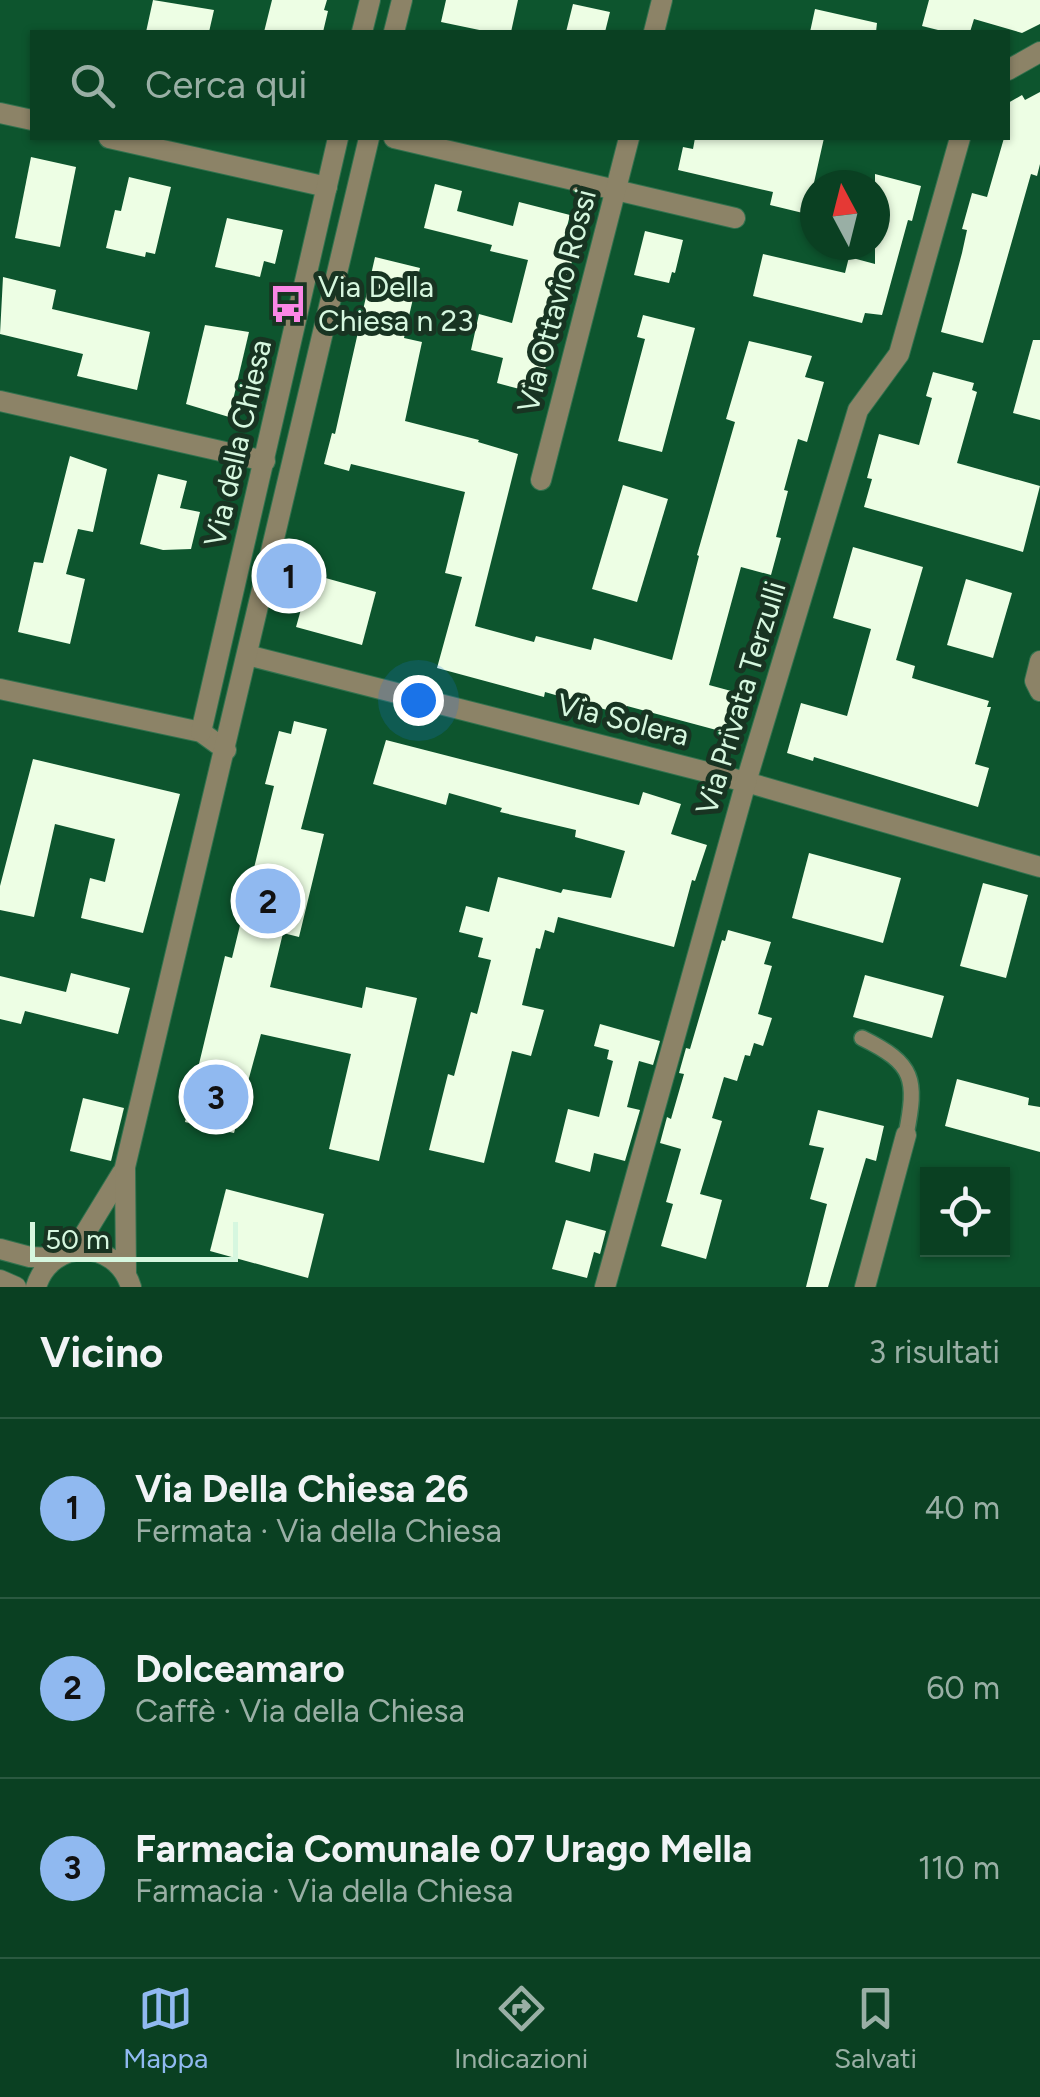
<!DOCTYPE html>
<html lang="it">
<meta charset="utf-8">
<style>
:root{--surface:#0a4022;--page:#184b2f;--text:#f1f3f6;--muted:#99afa5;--line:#2a5940;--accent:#90b9f0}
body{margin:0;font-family:Figtree,sans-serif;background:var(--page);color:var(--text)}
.controls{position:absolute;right:30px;bottom:30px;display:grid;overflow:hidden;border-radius:0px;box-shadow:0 2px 8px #0004}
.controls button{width:90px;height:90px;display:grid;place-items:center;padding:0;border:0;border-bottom:2px solid var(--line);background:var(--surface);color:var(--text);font:50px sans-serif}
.compass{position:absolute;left:800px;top:170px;width:90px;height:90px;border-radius:50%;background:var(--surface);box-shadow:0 2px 8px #0004;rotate:353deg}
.scale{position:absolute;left:30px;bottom:25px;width:208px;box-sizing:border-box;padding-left:10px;border:5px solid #d6f7df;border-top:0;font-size:28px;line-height:35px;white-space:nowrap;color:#d6f7df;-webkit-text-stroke:8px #183422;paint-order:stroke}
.you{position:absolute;left:418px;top:700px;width:35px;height:35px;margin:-25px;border:8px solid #fff;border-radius:50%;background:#1a73e8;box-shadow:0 0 0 15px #1a73e833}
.badge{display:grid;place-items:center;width:65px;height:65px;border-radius:50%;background:var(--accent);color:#111;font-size:32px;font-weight:700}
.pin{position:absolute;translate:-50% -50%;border:5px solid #fff;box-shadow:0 2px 10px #0006}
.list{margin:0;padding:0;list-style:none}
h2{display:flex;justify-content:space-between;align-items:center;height:130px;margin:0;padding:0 40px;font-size:42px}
h2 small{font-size:32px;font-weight:400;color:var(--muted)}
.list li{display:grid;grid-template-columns:65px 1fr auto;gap:30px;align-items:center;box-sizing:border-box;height:180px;padding:0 40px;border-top:2px solid var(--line)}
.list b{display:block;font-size:38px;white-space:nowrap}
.list p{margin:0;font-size:32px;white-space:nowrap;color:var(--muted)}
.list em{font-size:32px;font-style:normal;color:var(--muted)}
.icon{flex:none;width:55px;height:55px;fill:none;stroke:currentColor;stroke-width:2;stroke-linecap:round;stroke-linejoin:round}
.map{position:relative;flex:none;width:1040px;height:1287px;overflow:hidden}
.search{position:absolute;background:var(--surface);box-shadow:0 2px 8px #0004;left:30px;right:30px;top:30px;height:110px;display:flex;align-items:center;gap:25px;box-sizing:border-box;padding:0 35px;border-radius:0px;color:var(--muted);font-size:38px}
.sheet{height:670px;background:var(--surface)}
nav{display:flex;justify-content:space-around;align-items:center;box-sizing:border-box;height:140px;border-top:2px solid var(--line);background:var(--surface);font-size:28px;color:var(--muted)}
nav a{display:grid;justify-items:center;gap:5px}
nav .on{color:var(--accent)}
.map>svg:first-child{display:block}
.building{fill:#edfee4}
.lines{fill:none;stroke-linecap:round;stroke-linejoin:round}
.service-casing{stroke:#31724e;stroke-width:18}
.minor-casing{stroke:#31724e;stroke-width:22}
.tertiary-casing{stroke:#31724e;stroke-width:22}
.service{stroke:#8c8367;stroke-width:15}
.minor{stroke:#8c8367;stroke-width:20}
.tertiary{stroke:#8c8367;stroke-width:20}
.labels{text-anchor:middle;stroke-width:10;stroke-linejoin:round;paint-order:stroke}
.poi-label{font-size:30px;fill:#d6f7df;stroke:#183422;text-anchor:start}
.street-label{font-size:30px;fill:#d6f7df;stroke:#183422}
</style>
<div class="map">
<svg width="1040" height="1287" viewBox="0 0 1040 1287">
<rect width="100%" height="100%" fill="#0d552e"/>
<g class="building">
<path d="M153,0l61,10 -5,22h-63z"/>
<path d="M272,0h55l-3,10 4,1 -5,21h-59z"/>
<path d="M446,0h72l-7,32h-22l-48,-10z"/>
<path d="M929,0h111v24l-18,9 -48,-14 -4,13h-24l-24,-6z"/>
<path d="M573,4l37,8 -5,20h-39z"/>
<path d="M815,9l62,14 -1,9h-66z"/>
<path d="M1040,92v72l-3,12 -6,-2 -48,169 -42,-11 21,-79 5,-23 -5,-1 10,-36 15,4 17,-59h4v-35l14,-8 3,5z"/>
<path d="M695,138h129l-17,76 -37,-9 3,-13 -95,-22 5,-23 10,2z"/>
<path d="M31,157l45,10 -16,80 -45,-9z"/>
<path d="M875,174l46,12 -9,35 -4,-1 -26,95 -17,-2 -3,10 -109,-27 10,-42 82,19 4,-16 26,7z"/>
<path d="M129,177l42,10 -16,67 -9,-2 -1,5 -39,-9 9,-38 6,1z"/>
<path d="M435,184l27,7 -5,20 56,15 6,-24 51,13 -9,35 13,3 -35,141 -42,-11 6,-25 -32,-8 8,-36 33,9 16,-63 -38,-9 2,-6 -68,-17z"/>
<path d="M227,218l56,12 -8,34 -11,-3 -4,16 -45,-10z"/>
<path d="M645,231l38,9 -8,33 -3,-1 -3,11 -35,-8z"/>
<path d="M375,257l45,11 -16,70 18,4 -17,79 74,19 -1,2 40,12 -43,172 59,16 2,-6 55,14 3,-12 78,22 27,-104 -2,-1 38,-133 -9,-3 23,-78 63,15 -7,21 19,5 -17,60 -9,-3 -14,51 4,1 -12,46 5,1 -10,37 -30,-8 -32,118 37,10 -11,40 -108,-29 -3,9 -79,-23 -1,5 -107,-29 25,-91 -17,-4 20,-81 -114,-28 -2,7 -25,-7 8,-31 3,1z"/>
<path d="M3,277l53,13 -4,19 98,23 -13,58 -60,-14 6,-22 -83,-20z"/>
<path d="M643,315l52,13 -33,124 -44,-11 27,-102 -8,-2z"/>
<path d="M205,325l44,7 -20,85 -43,-13z"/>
<path d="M1033,340h7v80l-27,-7z"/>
<path d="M933,372l41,11 -2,7 5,2 -20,71 83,23 -17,66 -159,-45 8,-28 -5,-1 12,-44 40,11 13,-47 -6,-2z"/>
<path d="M70,456l37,13 -14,63 -15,-3 -12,45 19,5 -15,65 -52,-12 16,-70 9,1z"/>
<path d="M158,474l29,7 -7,27 20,4 -9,37 -28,1 -23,-6z"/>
<path d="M623,485l45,14 -31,103 -45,-13z"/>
<path d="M853,547l70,20 -27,93 19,6 -3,12 77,23 -2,6h4l-16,57 14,4 -11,39 -164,-50 -1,4 -26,-8 14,-50 46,13 24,-87 -38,-11z"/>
<path d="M311,574l65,18 -14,53 -66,-18z"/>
<path d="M966,579l46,14 -19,65 -46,-13z"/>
<path d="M294,721l33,8 -26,100 23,5 -25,103 -16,-4 -13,54 92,21 4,-21 51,11 -38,163 -50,-12 22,-95 -90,-20 -27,99 -49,-11 40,-166 7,2 42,-172 -9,-2 14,-53 12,3z"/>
<path d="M386,740l253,65 4,-13 38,12 -10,30 36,11 -12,36 -3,-1 -18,67 -116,-30 -4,16 -9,-3 -5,19 -4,-1 -14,57 22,5 -13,46 -19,-5 -28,112 -55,-13 19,-76 6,2 17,-64 6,2 14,-54 -13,-3 5,-19 -24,-6 7,-26 23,6 9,-35 63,16 2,-4 48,9 14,-47 -50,-14 1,-7 -76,-18 2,-4 -53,-15 -3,12 -73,-21z"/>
<path d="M33,759l147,35 -37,139 -62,-15 9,-40 15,4 10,-43 -60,-15 -21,93 -34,-7v-24z"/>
<path d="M809,853l92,25 -18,65 -91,-25z"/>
<path d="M983,883l45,12 -22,83 -46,-12z"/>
<path d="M728,930l43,12 -7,22 8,2 -14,48 14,4 -9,28 -9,-3 -4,13 -5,-1 -8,26 -13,-4 -12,41 10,3 -22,73 22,6 -16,59 -45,-13 12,-42 -7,-2 15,-53 -21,-6 7,-26 4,2 13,-45 -5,-1 7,-25 4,1 32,-109 3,1z"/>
<path d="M71,973l59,15 -12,46 -93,-23 -4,13 -21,-5v-43l66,16z"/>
<path d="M865,975l79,21 -12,42 -79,-21z"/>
<path d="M600,1024l60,17 -7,24 -14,-4 -12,46 13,3 -15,51 -31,-8 -4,19 -35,-10 13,-53 31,8 14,-56 -6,-2 2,-9 -15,-4z"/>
<path d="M957,1079l72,19 -1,7 12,2v45l-95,-26z"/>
<path d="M83,1098l41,10 -13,53 -41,-10z"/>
<path d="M818,1110l66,16 -8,35 -10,-3 -38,129h-22l21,-83 -17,-5 14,-51 -15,-3z"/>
<path d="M226,1189l98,25 -16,64 -98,-27z"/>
<path d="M566,1220l40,11 -6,23 -6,-2 -7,26 -35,-9z"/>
</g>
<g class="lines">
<g class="service-casing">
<path id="service" d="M862,1038c53,26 55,41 44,97"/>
</g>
<g class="minor-casing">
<g id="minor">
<path d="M362,32l8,-32"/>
<path d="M394,32l8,-32"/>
<path d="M654,32l8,-32"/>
<path d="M1008,70l32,-18"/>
<path d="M0,113l32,7"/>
<path d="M109,138l218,49"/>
<path d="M394,138l341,80"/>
<path d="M0,401l265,60"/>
<path d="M541,480l88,-342"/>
<path d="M247,655l499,127 294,85"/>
<path d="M1040,661l-5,20 5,10"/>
<path d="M0,689l201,43 25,18"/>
<path d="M201,732l137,-594"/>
<path d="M75,1250l47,-77"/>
<path d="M126,1273l-1,-106 244,-1029"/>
<path d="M605,1287l141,-505 112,-372 41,-56 61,-216"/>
<path d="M865,1287l41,-152"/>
</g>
</g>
<g class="tertiary-casing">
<g id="tertiary">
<path d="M0,1249l30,8 25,1"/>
<path d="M0,1280l16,7"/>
<path d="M36,1287c15,-49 80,-49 95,0"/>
</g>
</g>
<use href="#service" class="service"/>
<use href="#minor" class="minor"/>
<use href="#tertiary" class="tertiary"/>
</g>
<defs>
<g id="bus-bare" transform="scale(3)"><path d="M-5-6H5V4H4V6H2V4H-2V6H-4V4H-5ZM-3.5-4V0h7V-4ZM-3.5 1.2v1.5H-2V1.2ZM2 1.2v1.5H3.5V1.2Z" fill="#fa87e6" stroke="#183422" stroke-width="2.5" paint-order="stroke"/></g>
</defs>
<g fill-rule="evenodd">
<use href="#bus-bare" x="288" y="304"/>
</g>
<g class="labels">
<g class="poi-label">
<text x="318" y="297">Via Della<tspan x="318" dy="34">Chiesa n 23</tspan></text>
</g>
<g class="street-label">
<text transform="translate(557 301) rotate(-75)" y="10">Via Ottavio Rossi</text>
<text transform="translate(238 443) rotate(-77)" y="10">Via della Chiesa</text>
<text transform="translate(741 698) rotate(-73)" y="10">Via Privata Terzulli</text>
<text transform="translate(623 720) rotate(14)" y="10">Via Solera</text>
</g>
</g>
</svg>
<div class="controls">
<button><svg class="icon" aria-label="locate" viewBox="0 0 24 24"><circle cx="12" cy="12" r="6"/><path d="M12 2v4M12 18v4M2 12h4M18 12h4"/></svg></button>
</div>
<svg class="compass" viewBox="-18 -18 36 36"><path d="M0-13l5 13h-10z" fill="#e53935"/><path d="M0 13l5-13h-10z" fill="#99afa5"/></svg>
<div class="scale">50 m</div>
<div class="you"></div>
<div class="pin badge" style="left:289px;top:576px">1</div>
<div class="pin badge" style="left:268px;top:901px">2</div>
<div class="pin badge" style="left:216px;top:1097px">3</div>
<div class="search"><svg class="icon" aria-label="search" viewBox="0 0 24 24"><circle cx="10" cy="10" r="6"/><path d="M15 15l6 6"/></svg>Cerca qui</div>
</div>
<section class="sheet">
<h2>Vicino<small>3 risultati</small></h2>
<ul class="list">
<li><span class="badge">1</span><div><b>Via Della Chiesa 26</b><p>Fermata · Via della Chiesa</p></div><em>40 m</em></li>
<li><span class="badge">2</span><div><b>Dolceamaro</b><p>Caffè · Via della Chiesa</p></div><em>60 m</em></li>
<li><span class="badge">3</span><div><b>Farmacia Comunale 07 Urago Mella</b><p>Farmacia · Via della Chiesa</p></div><em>110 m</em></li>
</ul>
</section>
<nav>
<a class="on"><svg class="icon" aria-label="map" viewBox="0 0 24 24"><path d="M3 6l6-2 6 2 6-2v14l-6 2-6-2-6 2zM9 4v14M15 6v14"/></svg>Mappa</a>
<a><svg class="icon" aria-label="directions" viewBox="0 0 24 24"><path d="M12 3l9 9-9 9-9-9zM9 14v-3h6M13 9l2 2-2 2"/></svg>Indicazioni</a>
<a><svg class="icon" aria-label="saved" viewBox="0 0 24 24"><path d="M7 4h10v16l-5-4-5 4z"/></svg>Salvati</a>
</nav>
